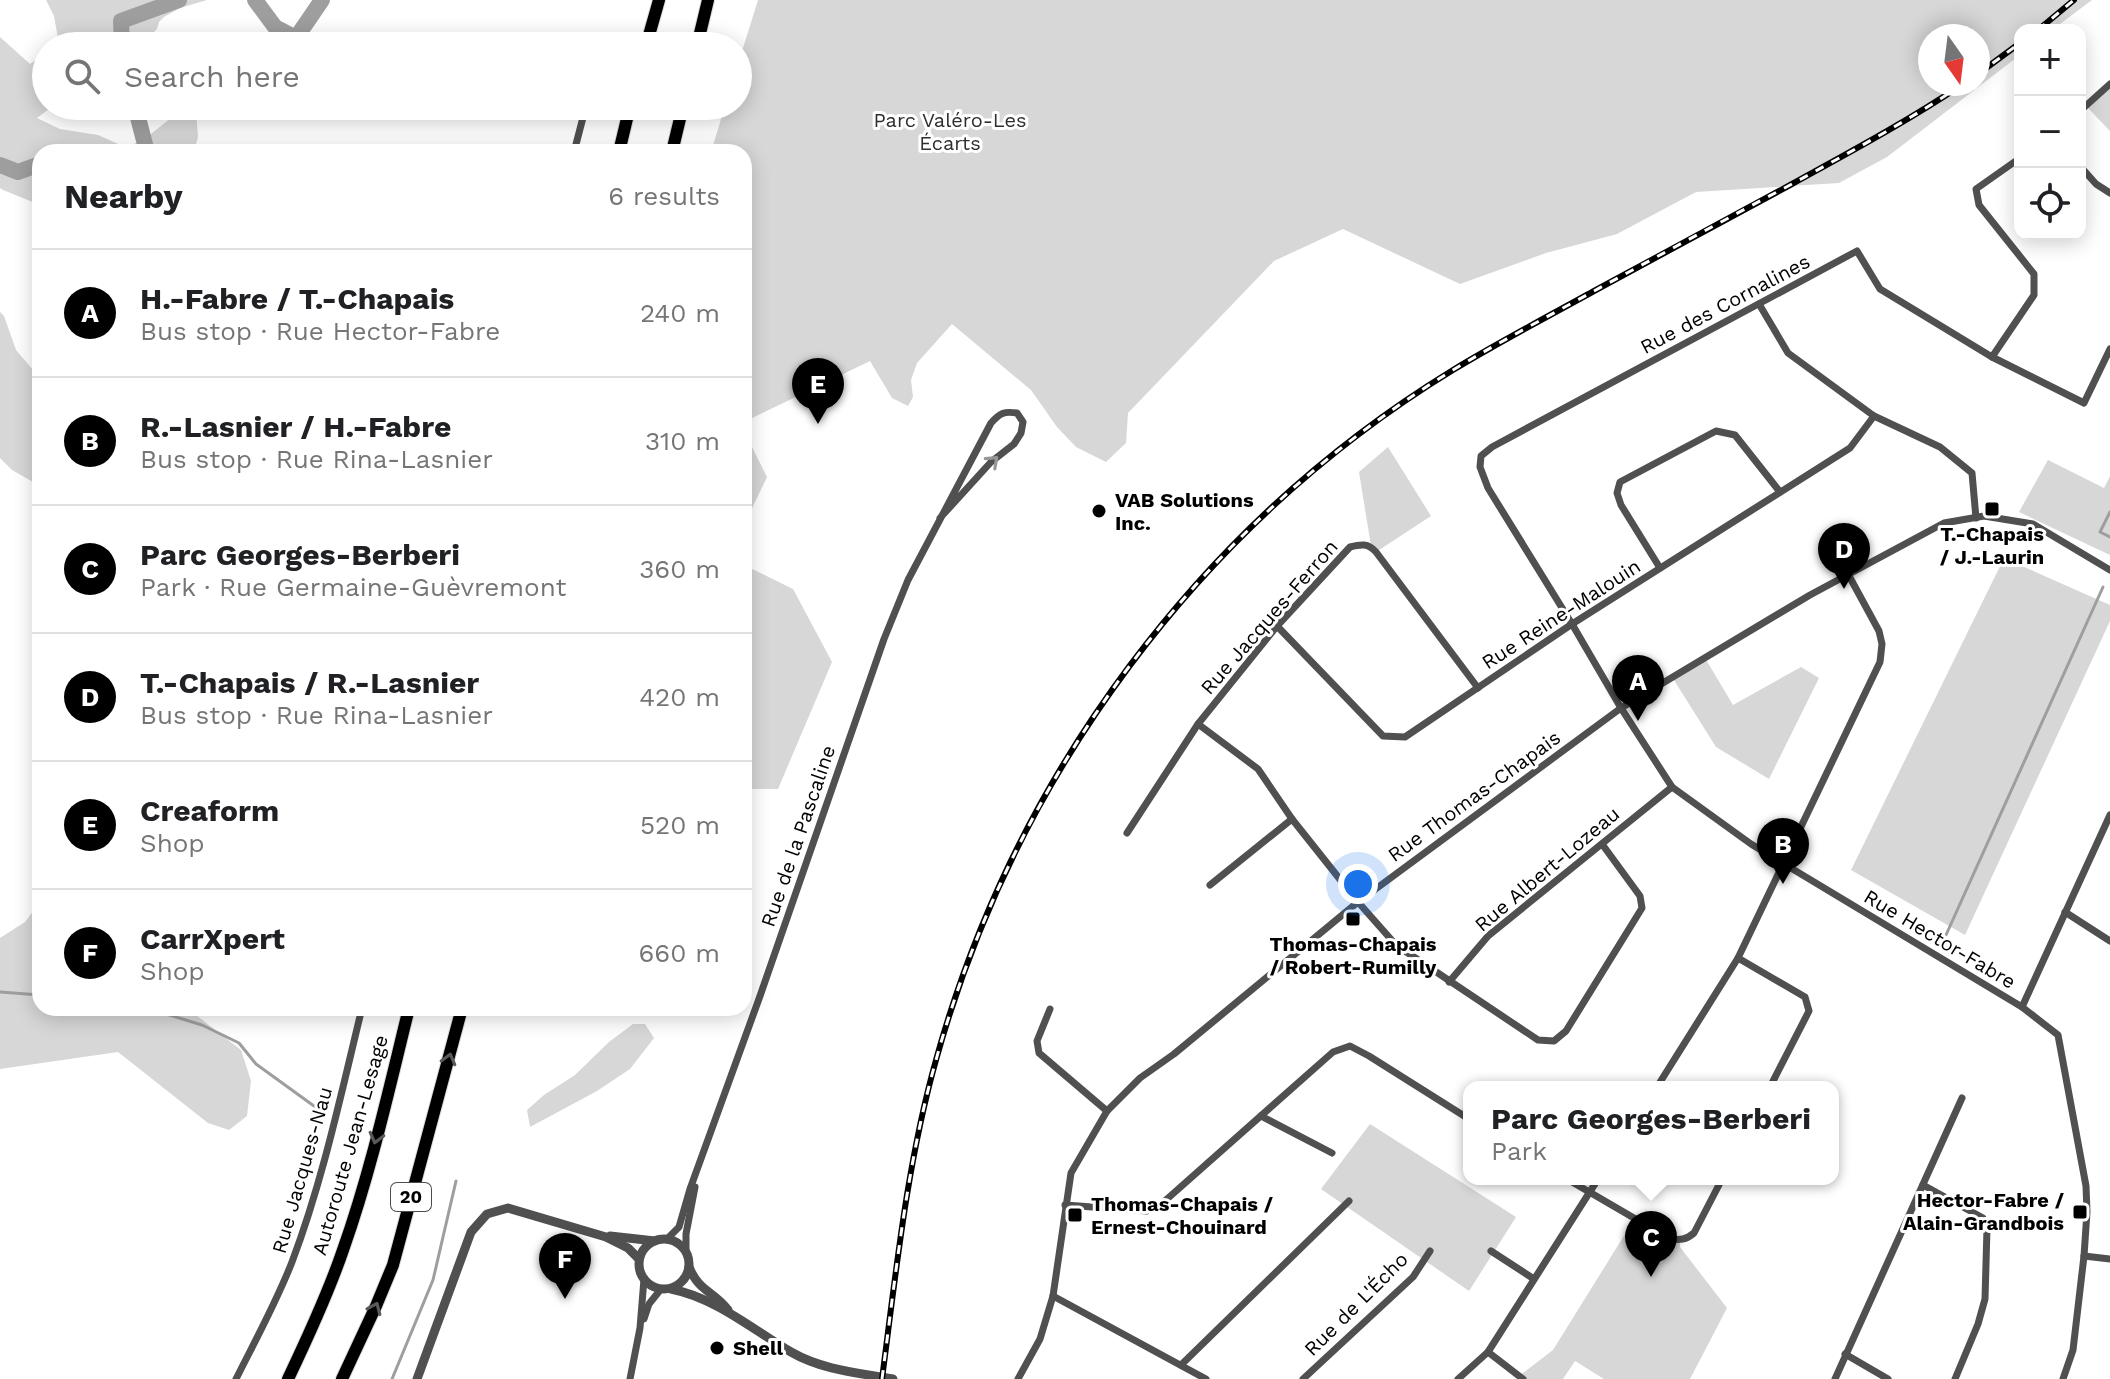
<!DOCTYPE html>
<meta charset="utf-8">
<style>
:root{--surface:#fff;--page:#f2f2f2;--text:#202124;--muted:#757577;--line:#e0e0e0;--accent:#000}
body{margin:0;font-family:"Work Sans",sans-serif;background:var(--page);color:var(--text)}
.controls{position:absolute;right:24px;top:24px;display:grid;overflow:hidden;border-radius:16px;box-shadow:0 4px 20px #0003}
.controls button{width:72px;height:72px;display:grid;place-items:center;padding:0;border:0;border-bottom:2px solid var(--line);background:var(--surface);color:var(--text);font:40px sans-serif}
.compass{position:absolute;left:1918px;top:24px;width:72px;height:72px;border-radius:50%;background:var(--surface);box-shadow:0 4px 20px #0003;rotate:166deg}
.you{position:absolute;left:1358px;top:884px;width:28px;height:28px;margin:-20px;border:6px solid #fff;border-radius:50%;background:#1a73e8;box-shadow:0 0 0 12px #1a73e833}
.badge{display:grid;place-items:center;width:52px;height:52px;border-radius:50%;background:var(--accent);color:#fff;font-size:26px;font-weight:700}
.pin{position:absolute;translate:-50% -66px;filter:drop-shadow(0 2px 4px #0008)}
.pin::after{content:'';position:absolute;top:42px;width:28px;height:24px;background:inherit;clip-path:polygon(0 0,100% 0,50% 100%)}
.popup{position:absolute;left:1463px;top:1081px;width:376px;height:104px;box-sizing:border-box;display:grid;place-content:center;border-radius:16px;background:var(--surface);filter:drop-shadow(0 2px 6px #0005);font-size:26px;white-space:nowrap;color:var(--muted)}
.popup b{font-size:30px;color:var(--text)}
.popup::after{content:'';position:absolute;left:50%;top:100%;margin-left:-16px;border:16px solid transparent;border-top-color:var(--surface)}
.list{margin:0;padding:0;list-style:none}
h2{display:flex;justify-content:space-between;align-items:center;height:104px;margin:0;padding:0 32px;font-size:34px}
h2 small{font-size:26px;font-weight:400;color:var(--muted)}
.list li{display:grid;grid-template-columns:52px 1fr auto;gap:24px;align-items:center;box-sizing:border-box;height:128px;padding:0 32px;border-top:2px solid var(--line)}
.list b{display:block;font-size:30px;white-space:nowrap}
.list p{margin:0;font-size:26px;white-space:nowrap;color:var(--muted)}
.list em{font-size:26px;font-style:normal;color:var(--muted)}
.icon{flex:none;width:44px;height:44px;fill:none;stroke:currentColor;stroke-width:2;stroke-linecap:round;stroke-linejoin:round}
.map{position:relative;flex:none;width:2110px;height:1379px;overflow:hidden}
.search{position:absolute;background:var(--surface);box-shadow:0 4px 20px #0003;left:32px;top:32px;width:720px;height:88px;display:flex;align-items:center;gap:20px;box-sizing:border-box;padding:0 28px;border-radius:44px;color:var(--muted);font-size:30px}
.panel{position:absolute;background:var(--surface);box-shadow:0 4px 20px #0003;left:32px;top:144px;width:720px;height:872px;border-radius:24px}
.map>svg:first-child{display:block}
.green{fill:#d7d7d7;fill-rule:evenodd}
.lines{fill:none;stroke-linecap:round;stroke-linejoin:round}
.stream{stroke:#9e9e9e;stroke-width:3}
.river{stroke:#9e9e9e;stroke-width:16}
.motorway-casing{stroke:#dbdbdb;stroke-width:14}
.minor{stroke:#505050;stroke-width:7}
.tertiary{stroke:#505050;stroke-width:9}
.motorway{stroke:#000;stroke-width:12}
.rail-casing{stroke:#000;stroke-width:6}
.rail{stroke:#fff;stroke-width:3;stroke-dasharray:9;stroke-linecap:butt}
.oneway{stroke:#969696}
.oneway2{stroke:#595959}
.poi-dot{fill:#000;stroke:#fff;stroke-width:3}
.labels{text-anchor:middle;stroke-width:6;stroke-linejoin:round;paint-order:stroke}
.shield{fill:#fff;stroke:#4c4c4c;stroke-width:2}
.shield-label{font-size:18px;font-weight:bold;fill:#000}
.park-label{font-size:20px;fill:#2e2e2e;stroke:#fff}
.street-label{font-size:20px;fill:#000;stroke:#fff}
.poi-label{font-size:20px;font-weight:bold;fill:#000;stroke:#fff;text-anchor:start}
</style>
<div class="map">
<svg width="2110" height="1379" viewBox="0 0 2110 1379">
<rect width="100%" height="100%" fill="#fff"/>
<g class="green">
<path d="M46,0h161l-27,8 -16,9 -5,5 -2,7 -17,17h-83l2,-2 -5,-28z"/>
<path d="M758,0h1334l-40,30h-32v25l-133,102 -48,26 -143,9 -79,42 -71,19 -86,31 -117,-55 -69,32 -146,152 -2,30 -20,19 -30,-15 -19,-20 -26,-37 -79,-66 -35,39 -6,17 2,17 -5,9 -16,-8 -22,-37 -126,61v-270h-33l14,-46h13v-42zM1930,36h48v48h-48z"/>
<path d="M0,37l30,27 16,-11v53h7l-16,12 23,11 38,6 27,12 17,-6 29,-23 25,-7 2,26 -4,15h-154v53l-37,-15 -3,-2z"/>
<path d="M2110,89v42l-22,-23z"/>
<path d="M0,312l4,4 12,34 24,28v108l-28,-16 -12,-12z"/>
<path d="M744,431l23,46 -23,48z"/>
<path d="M1388,447l43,69 -55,36 -5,-6 -12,-74z"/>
<path d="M2048,460l56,28 6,-12v79l-91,-43z"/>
<path d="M2004,558l106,47v16l-145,314 -114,-65z"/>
<path d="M744,565l49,24 39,73 -54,127h-34z"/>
<path d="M1705,658l28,47 68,-38 18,11 -50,101 -53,-32 -44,-70z"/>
<path d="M40,902v106h147l54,42 10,31 -4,35 -18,14 -21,-7 -90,-71 -118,17v-131l25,-16z"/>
<path d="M633,1024h12l9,14 -24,31 -33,22 -67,36 -3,-17 17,-15 31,-20 34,-33z"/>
<path d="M1370,1124l146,93 -47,74 -148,-102z"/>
<path d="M1635,1218l35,21 10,1v7l47,61 -37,71h-86l-29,-18 -12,18h-40l-4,-3 34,-26z"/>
</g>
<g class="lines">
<g class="stream">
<path d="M2110,512l-10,20 10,5"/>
<path d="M1946,935l157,-348"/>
<path d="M0,992l40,3"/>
<path d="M90,1008l73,5 39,12 37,18 17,21 69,50"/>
<path d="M392,1379l41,-99 23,-99"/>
</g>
<g class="river">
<path d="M255,0l20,27 21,11 26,-38"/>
<path d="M122,46l-1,-25 58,-21"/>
<path d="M135,106l12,46"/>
<path d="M0,165l18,7 22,-8"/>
</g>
<g class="motorway-casing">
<g id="motorway">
<path d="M646,46l13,-46"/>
<path d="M697,46l11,-46"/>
<path d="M619,152l11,-46"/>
<path d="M672,152l11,-46"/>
<path d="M288,1379c20,-42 40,-85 55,-129 28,-79 46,-161 66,-242"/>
<path d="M342,1379l34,-73 17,-41 69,-257"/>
</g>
</g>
<g class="minor">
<path d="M2080,111l30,-27"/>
<path d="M574,152l12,-46"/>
<path d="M2080,166l16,18 14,9"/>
<path d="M1759,304l29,49 86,63 66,31 32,26 4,45"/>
<path d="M1992,357l42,-62v-21l-55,-69 -3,-16 44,-31"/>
<path d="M1660,568l-39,-63 -4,-12 3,-11 96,-51 19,4 45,57"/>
<path d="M1277,626l106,110 22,1 167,-113 278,-176 24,-32"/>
<path d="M1198,724l60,45 34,50 66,83 38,43 142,95 16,1 12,-10 76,-123 -2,-12 -38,-52"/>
<path d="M1127,833l71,-109 79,-98 73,-79c11,-3 18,-4 26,5l102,136"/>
<path d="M1210,885l82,-66"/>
<path d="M2065,912l45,29"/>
<path d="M1738,958l67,39 4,14 -39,76"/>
<path d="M1449,982l39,-46 184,-149"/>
<path d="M2022,1007l88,-192"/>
<path d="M1050,1009l-13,32 2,12 68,58"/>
<path d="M1657,1087l81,-129 142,-296 2,-18 -3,-13 -31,-57"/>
<path d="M1261,1116l71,37"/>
<path d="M1567,1179l103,60c10,1 16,1 24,-6l28,-54"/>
<path d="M1923,1185l60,33 4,10 -2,71 -7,25 -23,55"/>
<path d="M1065,1205l82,6 11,-4 175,-155 17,-6 19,10 100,63"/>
<path d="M667,1239l12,-12 11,-38 70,-193 124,-357 24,-59 83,-157c9,-10 13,-12 26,-10l6,9 -2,11 -7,11 -23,18 -51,56"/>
<path d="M686,1251v-17l9,-47"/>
<path d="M1491,1251l43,28"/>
<path d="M2084,1256l26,3"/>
<path d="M1053,1296l153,83"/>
<path d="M644,1319l5,-15 12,-15"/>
<path d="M1488,1352l35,27"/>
<path d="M1845,1354l43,25"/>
<path d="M1181,1365l168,-164"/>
<path d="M236,1379c19,-38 40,-76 56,-117 31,-82 49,-168 70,-254"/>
<path d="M630,1379l10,-51 4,-49"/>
<path d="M1018,1379l22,-40 13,-43 18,-123 36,-62 33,-33 34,-24 184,-152 263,-194 189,-113 134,-72 40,-7 49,8 77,46"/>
<path d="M1303,1379l110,-102 17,-26"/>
<path d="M1458,1379l30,-27 110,-173"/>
<path d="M1835,1379l127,-281"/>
<path d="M2063,1379l10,-29 11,-94 3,-44 -1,-26 -28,-151 -36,-28 -271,-163 -79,-57 -51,-79 -49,-84 -84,-136 -8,-21 1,-11 11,-9 365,-196 23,38 112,68 92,46 26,-54"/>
</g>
<g class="tertiary">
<path d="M610,1236l45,5"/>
<circle cx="664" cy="1264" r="25"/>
<path d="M689,1267c10,25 25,24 39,43"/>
<path d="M671,1289c45,9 81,40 120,63 31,18 68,21 102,27"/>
<path d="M417,1379l54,-147 16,-18 21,-6 98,29 22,11 11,11"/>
</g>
<use href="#motorway" class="motorway"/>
<g class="rail-casing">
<g id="rail">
<path d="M2038,30l36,-30"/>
<path d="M1978,74l42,-31"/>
<path d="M882,1379c14,-107 25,-216 54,-319 79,-285 265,-536 517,-690 46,-28 94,-53 141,-79 66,-36 132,-72 198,-107 58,-32 116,-63 171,-100"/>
</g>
</g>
<use href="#rail" class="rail"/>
</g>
<defs><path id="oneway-chevron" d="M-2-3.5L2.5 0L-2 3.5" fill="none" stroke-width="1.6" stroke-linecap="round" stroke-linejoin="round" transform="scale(2)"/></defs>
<use class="oneway" href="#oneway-chevron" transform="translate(993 461) rotate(-43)"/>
<g class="oneway2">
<use href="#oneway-chevron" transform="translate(449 1059) rotate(-75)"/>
<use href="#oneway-chevron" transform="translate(376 1138) rotate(104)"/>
<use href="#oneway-chevron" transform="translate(375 1308) rotate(-66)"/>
</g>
<g class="poi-dot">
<rect x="1984" y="501" width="16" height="16" rx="4"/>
<circle cx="1099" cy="511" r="8"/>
<rect x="1345" y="911" width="16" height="16" rx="4"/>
<rect x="2072" y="1204" width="16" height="16" rx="4"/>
<rect x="1067" y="1207" width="16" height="16" rx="4"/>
<circle cx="717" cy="1348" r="8"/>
</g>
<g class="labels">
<rect class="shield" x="391" y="1183" width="40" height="28" rx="6"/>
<g class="shield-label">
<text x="411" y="1203">20</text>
</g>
<g class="park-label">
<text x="950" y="127">Parc Valéro-Les<tspan x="950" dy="23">Écarts</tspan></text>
</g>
<g class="street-label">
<text transform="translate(1725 304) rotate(-28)" y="7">Rue des Cornalines</text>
<text transform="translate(1561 614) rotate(-33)" y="7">Rue Reine-Malouin</text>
<text transform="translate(1269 617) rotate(-49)" y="7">Rue Jacques-Ferron</text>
<text transform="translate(1474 796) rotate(-36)" y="7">Rue Thomas-Chapais</text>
<text transform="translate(798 836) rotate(-71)" y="7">Rue de la Pascaline</text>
<text transform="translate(1547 869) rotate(-40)" y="7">Rue Albert-Lozeau</text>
<text transform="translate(1940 939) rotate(31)" y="7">Rue Hector-Fabre</text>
<text transform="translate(350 1145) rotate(-74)" y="7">Autoroute Jean-Lesage</text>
<text transform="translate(302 1170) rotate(-74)" y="7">Rue Jacques-Nau</text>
<text transform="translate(1356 1304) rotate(-45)" y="7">Rue de L'Écho</text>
</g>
<g class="poi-label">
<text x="1115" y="507">VAB Solutions<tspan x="1115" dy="23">Inc.</tspan></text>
<text x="1992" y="541" text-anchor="middle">T.-Chapais<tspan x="1992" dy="23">/ J.-Laurin</tspan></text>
<text x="1353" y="951" text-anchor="middle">Thomas-Chapais<tspan x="1353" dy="23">/ Robert-Rumilly</tspan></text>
<text x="2064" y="1207" text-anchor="end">Hector-Fabre /<tspan x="2064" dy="23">Alain-Grandbois</tspan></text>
<text x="1091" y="1211">Thomas-Chapais /<tspan x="1091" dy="23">Ernest-Chouinard</tspan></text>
<text x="733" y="1355">Shell</text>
</g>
</g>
</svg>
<div class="controls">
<button>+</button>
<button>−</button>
<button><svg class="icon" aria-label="locate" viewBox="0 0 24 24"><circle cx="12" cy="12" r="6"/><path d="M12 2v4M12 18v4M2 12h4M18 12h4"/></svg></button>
</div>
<svg class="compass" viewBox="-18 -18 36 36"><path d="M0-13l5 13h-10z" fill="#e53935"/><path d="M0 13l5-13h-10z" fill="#757577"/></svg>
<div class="you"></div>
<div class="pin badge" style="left:1638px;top:721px">A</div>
<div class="pin badge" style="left:1783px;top:884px">B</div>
<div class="pin badge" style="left:1651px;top:1277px">C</div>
<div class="popup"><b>Parc Georges-Berberi</b>Park</div>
<div class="pin badge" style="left:1844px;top:589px">D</div>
<div class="pin badge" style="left:818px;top:424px">E</div>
<div class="pin badge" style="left:565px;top:1299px">F</div>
<div class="search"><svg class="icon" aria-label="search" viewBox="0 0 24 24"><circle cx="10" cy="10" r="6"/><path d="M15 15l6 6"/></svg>Search here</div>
<section class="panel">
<h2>Nearby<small>6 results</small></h2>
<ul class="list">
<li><span class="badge">A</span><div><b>H.-Fabre / T.-Chapais</b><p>Bus stop · Rue Hector-Fabre</p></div><em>240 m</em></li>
<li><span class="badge">B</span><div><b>R.-Lasnier / H.-Fabre</b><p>Bus stop · Rue Rina-Lasnier</p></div><em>310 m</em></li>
<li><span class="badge">C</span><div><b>Parc Georges-Berberi</b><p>Park · Rue Germaine-Guèvremont</p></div><em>360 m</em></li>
<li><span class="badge">D</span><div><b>T.-Chapais / R.-Lasnier</b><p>Bus stop · Rue Rina-Lasnier</p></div><em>420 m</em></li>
<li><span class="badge">E</span><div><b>Creaform</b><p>Shop</p></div><em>520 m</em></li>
<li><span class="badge">F</span><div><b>CarrXpert</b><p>Shop</p></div><em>660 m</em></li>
</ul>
</section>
</div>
